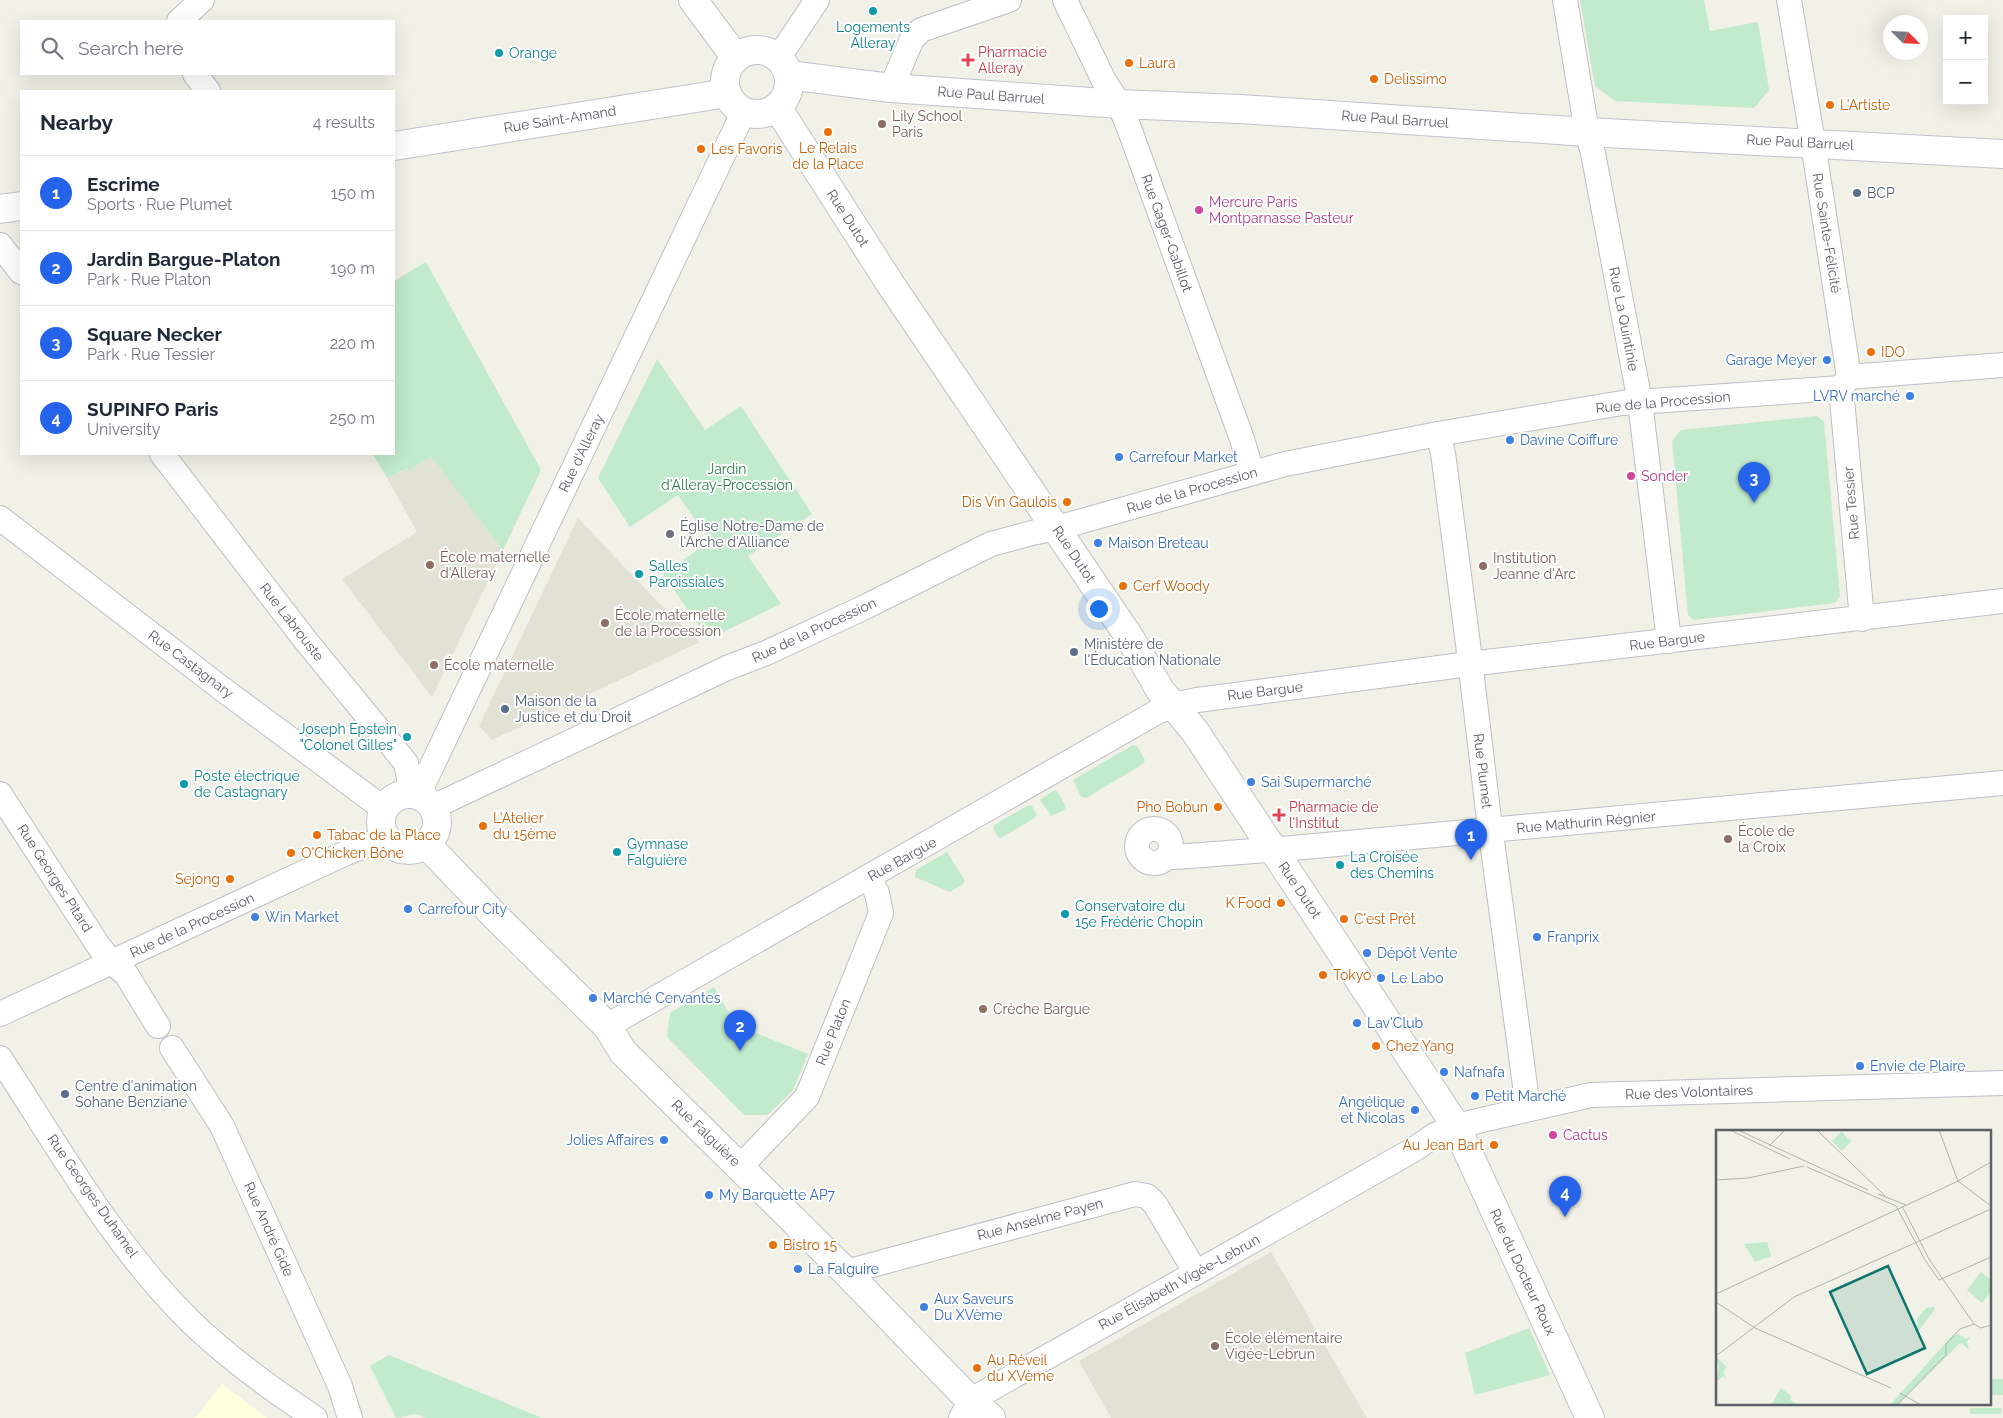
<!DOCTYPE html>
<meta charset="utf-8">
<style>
:root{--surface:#fff;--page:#f2f2f3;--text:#1f2937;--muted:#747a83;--line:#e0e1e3;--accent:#2563eb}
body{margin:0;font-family:Raleway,sans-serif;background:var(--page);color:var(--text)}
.controls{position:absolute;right:15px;top:15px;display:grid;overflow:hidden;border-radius:0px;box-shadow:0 5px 20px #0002}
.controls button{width:45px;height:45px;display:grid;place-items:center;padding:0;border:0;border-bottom:1px solid var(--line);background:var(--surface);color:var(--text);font:25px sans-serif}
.compass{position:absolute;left:1883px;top:15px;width:45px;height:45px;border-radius:50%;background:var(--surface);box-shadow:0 5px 20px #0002;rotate:114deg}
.you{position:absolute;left:1098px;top:608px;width:18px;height:18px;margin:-12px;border:4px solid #fff;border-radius:50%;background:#1a73e8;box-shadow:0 0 0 8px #1a73e833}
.badge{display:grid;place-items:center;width:32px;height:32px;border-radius:50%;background:var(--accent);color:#fff;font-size:16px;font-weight:700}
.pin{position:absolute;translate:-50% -41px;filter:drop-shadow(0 1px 2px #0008)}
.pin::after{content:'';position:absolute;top:26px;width:18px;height:15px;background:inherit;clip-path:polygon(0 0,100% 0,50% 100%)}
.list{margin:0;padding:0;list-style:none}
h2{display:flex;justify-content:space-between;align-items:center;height:65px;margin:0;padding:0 20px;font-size:21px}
h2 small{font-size:16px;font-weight:400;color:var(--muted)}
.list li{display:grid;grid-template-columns:32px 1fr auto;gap:15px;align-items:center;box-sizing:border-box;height:75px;padding:0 20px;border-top:1px solid var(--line)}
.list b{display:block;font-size:19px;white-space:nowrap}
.list p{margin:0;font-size:16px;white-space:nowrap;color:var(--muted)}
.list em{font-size:16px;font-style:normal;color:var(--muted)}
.icon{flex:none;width:28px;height:28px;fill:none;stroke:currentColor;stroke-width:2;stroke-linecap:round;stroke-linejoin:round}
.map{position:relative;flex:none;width:2003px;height:1418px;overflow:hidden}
.search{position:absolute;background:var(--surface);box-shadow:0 5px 20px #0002;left:20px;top:20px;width:375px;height:55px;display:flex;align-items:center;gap:12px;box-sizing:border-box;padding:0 18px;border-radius:0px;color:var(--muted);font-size:19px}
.panel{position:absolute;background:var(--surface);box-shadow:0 5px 20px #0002;left:20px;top:90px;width:375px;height:365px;border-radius:0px}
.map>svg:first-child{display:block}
.commercial{fill:#ffffde}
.education{fill:#e1e1d5}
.green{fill:#c2eacc}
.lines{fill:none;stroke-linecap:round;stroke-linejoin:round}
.street-casing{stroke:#bebfc6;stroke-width:26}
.secondary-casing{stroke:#c1c2ca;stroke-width:30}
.street{stroke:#fff;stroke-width:24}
.secondary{stroke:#fff;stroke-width:28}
.culture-dot{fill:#0f9aa8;stroke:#fff;stroke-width:2}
.health-dot{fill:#e0444e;stroke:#fff;stroke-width:2}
.food-dot{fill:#e8710a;stroke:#fff;stroke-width:2}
.education-dot{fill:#8d6e63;stroke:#fff;stroke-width:2}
.service-dot{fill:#5c6f8a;stroke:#fff;stroke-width:2}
.hotel-dot{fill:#d1479c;stroke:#fff;stroke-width:2}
.shop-dot{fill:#3f7fe0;stroke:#fff;stroke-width:2}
.worship-dot{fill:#6b7280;stroke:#fff;stroke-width:2}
.labels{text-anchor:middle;stroke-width:4;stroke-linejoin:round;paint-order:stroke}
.culture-label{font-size:14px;fill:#0d838f;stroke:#fff;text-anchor:start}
.health-label{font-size:14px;fill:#be3a42;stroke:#fff;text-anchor:start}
.food-label{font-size:14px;fill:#c56008;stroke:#fff;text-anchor:start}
.street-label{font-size:14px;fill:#5e6068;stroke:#fff}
.education-label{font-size:14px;fill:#785e54;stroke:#fff;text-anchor:start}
.service-label{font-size:14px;fill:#4e5e75;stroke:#fff;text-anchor:start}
.hotel-label{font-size:14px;fill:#b23c85;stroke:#fff;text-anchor:start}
.shop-label{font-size:14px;fill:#366cbe;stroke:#fff;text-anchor:start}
.park-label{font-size:14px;fill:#2c8045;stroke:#fff}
.worship-label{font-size:14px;fill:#5b616d;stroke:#fff;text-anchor:start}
.inset-road{fill:none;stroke:#b2b3b0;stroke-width:1}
.view{fill:#0f766e;fill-opacity:0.15;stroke:#0f766e;stroke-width:2.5}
.inset-edge{fill:none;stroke:#5e6068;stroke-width:2.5}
</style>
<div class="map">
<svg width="2003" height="1418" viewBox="0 0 2003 1418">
<rect width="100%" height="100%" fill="#f1f1e7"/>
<path class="commercial" d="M222,1384l45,34h-72z"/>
<g class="education">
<path d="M431,455l72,95 -71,147 -90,-118 75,-47 -30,-54 21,-10 1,2z"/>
<path d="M578,518l76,80 46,44 -208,98 -13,-14z"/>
<path d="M1271,1252l96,166h-256l-32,-57z"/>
</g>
<g class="green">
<path d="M1580,0h124l6,31 48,-9 11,68 -15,18 -139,-7 -20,-15z"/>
<path d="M426,262l115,208 -38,80 -72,-94 -22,15 -2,-3 -20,10 -14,-24h21v-173z"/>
<path d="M657,359l48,71 36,-24 71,108 -64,42 33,48 -73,35 -45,-65 47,-33 -32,-46 -48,32 -32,-49z"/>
<path d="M1817,416l7,6 16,174 -5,7 -141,17 -6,-5 -16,-174 9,-11z"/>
<path d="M1133,745l4,1 8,14 -2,4 -57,34 -5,-1 -8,-17z"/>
<path d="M1054,790l4,2 8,15 -2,3 -13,6 -11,-16z"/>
<path d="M1029,805l3,1 5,9 -1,2 -35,21 -3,-1 -5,-9 1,-3z"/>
<path d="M947,852l18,29 -2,3 -13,8 -35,-15 1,-7z"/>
<path d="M714,987l28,49 9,-5 57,23 -15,36 -25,25h-24l-77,-78 3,-24z"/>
<path d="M1529,1328l21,47 -75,20 -10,-42z"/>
<path d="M389,1355l153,63h-117c-12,-8 -17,-1 -29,0l-26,-52z"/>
<rect x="1989" y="1379" width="14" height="16"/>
<rect x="1970" y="1408" width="31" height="6"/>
</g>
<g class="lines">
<g class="street-casing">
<g id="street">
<path d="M1065,0l38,79 16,25 10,24 113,311 10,34"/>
<path d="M1565,0l22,132 6,21 47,249 29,239"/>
<path d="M1789,0l24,143 36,234"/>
<path d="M179,21l23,-21"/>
<path d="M779,57l38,-57"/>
<path d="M195,74l13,17"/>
<path d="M891,88l21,-49 9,-9 88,-30"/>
<path d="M0,245l21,27"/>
<path d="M1841,388l21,231"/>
<path d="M1438,434l5,19 25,191 20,167 40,297"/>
<path d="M162,454l144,187 100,122 6,31"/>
<path d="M0,518l221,170 163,121"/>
<path d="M0,794l98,151 13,17 15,12 32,52"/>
<path d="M418,795l326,-684"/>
<path d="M433,807l294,-139 39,-15 99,-46 126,-63 41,-11 25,-5 228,-64 153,-30 184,-31 219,-15 8,-11 154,-12"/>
<circle cx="1154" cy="846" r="17"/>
<path d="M1169,854l6,3 118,-9 710,-65"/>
<path d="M0,1014l346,-161 39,-15"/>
<path d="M607,1026l550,-314 17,-7 23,-5 272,-36 534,-63"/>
<path d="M172,1048l50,78 118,260 10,32"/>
<path d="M0,1058c59,90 113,187 190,263 38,37 81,68 125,97"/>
<path d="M740,1167l67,-70 74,-184 -4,-20 -9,-16"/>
<path d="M846,1272l289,-78 12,2 8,8 41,69"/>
<path d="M961,1418l10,-18 442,-250 22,-15 21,-9 135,-31 412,-12"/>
</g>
</g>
<g class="secondary-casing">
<g id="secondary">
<path d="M693,0l43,58"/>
<circle cx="757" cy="82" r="32"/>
<path d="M788,75l103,13 228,16 121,5 347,23 416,22"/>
<path d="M777,107l114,178 239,353 30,52 34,40 262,396 134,292"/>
<path d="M394,146l333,-53"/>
<path d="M0,209l21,-3"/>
<circle cx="409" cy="822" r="28"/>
<path d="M426,844l71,74 110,108 16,26 223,220 116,120 29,26"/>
</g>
</g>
<use href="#street" class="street"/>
<use href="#secondary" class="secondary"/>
</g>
<g class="culture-dot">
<circle cx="873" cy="11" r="5"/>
<circle cx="499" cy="53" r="5"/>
<circle cx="639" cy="574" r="5"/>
<circle cx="407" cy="737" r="5"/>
<circle cx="184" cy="784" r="5"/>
<circle cx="617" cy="852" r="5"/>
<circle cx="1340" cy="865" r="5"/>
<circle cx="1065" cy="914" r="5"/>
</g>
<g class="health-dot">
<path d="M965.5 52.5h5v5h5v5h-5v5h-5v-5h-5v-5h5z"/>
<path d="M1276.5 807.5h5v5h5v5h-5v5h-5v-5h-5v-5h5z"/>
</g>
<g class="food-dot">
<circle cx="1129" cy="63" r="5"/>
<circle cx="1374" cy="79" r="5"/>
<circle cx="1830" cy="105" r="5"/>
<circle cx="828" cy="132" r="5"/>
<circle cx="701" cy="149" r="5"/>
<circle cx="1871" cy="352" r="5"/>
<circle cx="1067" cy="502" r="5"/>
<circle cx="1123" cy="586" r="5"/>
<circle cx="1218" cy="807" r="5"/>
<circle cx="483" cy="826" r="5"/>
<circle cx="317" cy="835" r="5"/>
<circle cx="291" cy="853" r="5"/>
<circle cx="230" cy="879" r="5"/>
<circle cx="1281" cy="903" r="5"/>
<circle cx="1344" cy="919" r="5"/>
<circle cx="1323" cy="975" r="5"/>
<circle cx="1376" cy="1046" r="5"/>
<circle cx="1494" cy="1145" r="5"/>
<circle cx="773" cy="1245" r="5"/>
<circle cx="977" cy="1368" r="5"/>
</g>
<g class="education-dot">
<circle cx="882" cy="124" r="5"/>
<circle cx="430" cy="565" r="5"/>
<circle cx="1483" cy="566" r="5"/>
<circle cx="605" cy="623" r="5"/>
<circle cx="434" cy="665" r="5"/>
<circle cx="1728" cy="839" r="5"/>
<circle cx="983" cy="1009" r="5"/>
<circle cx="1215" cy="1346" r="5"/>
</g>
<g class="service-dot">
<circle cx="1857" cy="193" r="5"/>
<circle cx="1074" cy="652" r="5"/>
<circle cx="505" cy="709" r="5"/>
<circle cx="65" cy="1094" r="5"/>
</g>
<g class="hotel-dot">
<circle cx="1199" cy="210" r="5"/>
<circle cx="1631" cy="476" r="5"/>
<circle cx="1553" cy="1135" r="5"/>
</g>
<g class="shop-dot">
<circle cx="1827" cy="360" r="5"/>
<circle cx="1910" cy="396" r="5"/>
<circle cx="1510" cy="440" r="5"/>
<circle cx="1119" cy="457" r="5"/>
<circle cx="1098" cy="543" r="5"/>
<circle cx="1251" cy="782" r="5"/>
<circle cx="408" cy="909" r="5"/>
<circle cx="255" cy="917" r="5"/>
<circle cx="1537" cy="937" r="5"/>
<circle cx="1367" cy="953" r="5"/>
<circle cx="1381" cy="978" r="5"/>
<circle cx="593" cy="998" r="5"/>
<circle cx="1357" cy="1023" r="5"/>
<circle cx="1860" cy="1066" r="5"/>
<circle cx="1444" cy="1072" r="5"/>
<circle cx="1475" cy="1096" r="5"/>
<circle cx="1415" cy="1110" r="5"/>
<circle cx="664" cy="1140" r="5"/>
<circle cx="709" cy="1195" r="5"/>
<circle cx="798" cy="1269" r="5"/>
<circle cx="924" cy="1307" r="5"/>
</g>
<circle class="worship-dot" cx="670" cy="534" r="5"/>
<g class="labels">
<g class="culture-label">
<text x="873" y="32" text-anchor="middle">Logements<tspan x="873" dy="16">Alleray</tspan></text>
<text x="509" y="58">Orange</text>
<text x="649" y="571">Salles<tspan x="649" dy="16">Paroissiales</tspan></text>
<text x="397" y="734" text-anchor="end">Joseph Epstein<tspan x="397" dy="16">"Colonel Gilles"</tspan></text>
<text x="194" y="781">Poste électrique<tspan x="194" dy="16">de Castagnary</tspan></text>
<text x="627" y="849">Gymnase<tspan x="627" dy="16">Falguière</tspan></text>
<text x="1350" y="862">La Croisée<tspan x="1350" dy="16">des Chemins</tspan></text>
<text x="1075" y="911">Conservatoire du<tspan x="1075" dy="16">15e Frédéric Chopin</tspan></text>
</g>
<g class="health-label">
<text x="978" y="57">Pharmacie<tspan x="978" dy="16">Alleray</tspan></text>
<text x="1289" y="812">Pharmacie de<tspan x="1289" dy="16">l'Institut</tspan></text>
</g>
<g class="food-label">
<text x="1139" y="68">Laura</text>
<text x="1384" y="84">Delissimo</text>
<text x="1840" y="110">L'Artiste</text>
<text x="828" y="153" text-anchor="middle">Le Relais<tspan x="828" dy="16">de la Place</tspan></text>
<text x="711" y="154">Les Favoris</text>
<text x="1881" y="357">IDO</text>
<text x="1057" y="507" text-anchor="end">Dis Vin Gaulois</text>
<text x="1133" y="591">Cerf Woody</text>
<text x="1208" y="812" text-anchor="end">Pho Bobun</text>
<text x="493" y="823">L'Atelier<tspan x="493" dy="16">du 15ème</tspan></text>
<text x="327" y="840">Tabac de la Place</text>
<text x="301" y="858">O'Chicken Bône</text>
<text x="220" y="884" text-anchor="end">Sejong</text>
<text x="1271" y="908" text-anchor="end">K Food</text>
<text x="1354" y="924">C'est Prêt</text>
<text x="1333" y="980">Tokyo</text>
<text x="1386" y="1051">Chez Yang</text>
<text x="1484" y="1150" text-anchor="end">Au Jean Bart</text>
<text x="783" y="1250">Bistro 15</text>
<text x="987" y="1365">Au Réveil<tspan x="987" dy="16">du XVème</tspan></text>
</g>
<g class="street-label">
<text transform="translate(991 95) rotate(4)" y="5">Rue Paul Barruel</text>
<text transform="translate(560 119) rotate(-9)" y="5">Rue Saint-Amand</text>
<text transform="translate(1395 119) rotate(4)" y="5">Rue Paul Barruel</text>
<text transform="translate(1800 142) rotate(3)" y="5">Rue Paul Barruel</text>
<text transform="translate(848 218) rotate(57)" y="5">Rue Dutot</text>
<text transform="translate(1167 233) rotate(70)" y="5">Rue Gager-Gabillot</text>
<text transform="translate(1827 233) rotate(81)" y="5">Rue Sainte-Félicité</text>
<text transform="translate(1624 319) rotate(79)" y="5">Rue La Quintinie</text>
<text transform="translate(1663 402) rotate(-5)" y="5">Rue de la Procession</text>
<text transform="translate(581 453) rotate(-64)" y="5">Rue d'Alleray</text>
<text transform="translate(1192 490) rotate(-16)" y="5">Rue de la Procession</text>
<text transform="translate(1851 503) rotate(-95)" y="5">Rue Tessier</text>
<text transform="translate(1074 554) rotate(56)" y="5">Rue Dutot</text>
<text transform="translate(292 622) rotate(52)" y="5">Rue Labrouste</text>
<text transform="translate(814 630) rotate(-25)" y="5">Rue de la Procession</text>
<text transform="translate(1667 641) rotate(-7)" y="5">Rue Bargue</text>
<text transform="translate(191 664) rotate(37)" y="5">Rue Castagnary</text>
<text transform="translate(1265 691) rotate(-7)" y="5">Rue Bargue</text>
<text transform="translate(1483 771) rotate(83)" y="5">Rue Plumet</text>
<text transform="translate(1586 822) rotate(-5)" y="5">Rue Mathurin Régnier</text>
<text transform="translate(902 859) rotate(-29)" y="5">Rue Bargue</text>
<text transform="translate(55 878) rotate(57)" y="5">Rue Georges Pitard</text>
<text transform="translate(1300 890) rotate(56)" y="5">Rue Dutot</text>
<text transform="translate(192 925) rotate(-25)" y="5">Rue de la Procession</text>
<text transform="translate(833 1032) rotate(-68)" y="5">Rue Platon</text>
<text transform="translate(1689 1092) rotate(-2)" y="5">Rue des Volontaires</text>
<text transform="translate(706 1133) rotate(44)" y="5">Rue Falguière</text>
<text transform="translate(93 1196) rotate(55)" y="5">Rue Georges Duhamel</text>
<text transform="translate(1040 1219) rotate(-15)" y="5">Rue Anselme Payen</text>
<text transform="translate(269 1229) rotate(66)" y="5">Rue André Gide</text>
<text transform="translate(1523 1272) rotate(65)" y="5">Rue du Docteur Roux</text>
<text transform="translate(1179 1282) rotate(-29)" y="5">Rue Élisabeth Vigée-Lebrun</text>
</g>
<g class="education-label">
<text x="892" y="121">Lily School<tspan x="892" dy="16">Paris</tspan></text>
<text x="440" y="562">École maternelle<tspan x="440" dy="16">d'Alleray</tspan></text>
<text x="1493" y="563">Institution<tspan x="1493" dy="16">Jeanne d'Arc</tspan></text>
<text x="615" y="620">École maternelle<tspan x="615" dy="16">de la Procession</tspan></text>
<text x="444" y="670">École maternelle</text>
<text x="1738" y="836">École de<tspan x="1738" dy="16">la Croix</tspan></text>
<text x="993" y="1014">Crèche Bargue</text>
<text x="1225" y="1343">École élémentaire<tspan x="1225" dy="16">Vigée-Lebrun</tspan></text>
</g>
<g class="service-label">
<text x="1867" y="198">BCP</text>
<text x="1084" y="649">Ministère de<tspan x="1084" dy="16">l'Éducation Nationale</tspan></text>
<text x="515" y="706">Maison de la<tspan x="515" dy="16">Justice et du Droit</tspan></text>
<text x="75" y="1091">Centre d'animation<tspan x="75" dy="16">Sohane Benziane</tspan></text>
</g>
<g class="hotel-label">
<text x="1209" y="207">Mercure Paris<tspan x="1209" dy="16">Montparnasse Pasteur</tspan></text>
<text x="1641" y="481">Sonder</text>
<text x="1563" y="1140">Cactus</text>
</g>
<g class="shop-label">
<text x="1817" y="365" text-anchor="end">Garage Meyer</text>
<text x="1900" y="401" text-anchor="end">LVRV marché</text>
<text x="1520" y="445">Davine Coiffure</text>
<text x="1129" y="462">Carrefour Market</text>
<text x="1108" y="548">Maison Breteau</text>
<text x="1261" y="787">Sai Supermarché</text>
<text x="418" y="914">Carrefour City</text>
<text x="265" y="922">Win Market</text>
<text x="1547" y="942">Franprix</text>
<text x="1377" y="958">Dépôt Vente</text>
<text x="1391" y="983">Le Labo</text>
<text x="603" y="1003">Marché Cervantes</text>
<text x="1367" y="1028">Lav'Club</text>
<text x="1870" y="1071">Envie de Plaire</text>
<text x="1454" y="1077">Nafnafa</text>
<text x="1485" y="1101">Petit Marché</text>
<text x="1405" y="1107" text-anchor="end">Angélique<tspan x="1405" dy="16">et Nicolas</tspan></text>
<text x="654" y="1145" text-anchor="end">Jolies Affaires</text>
<text x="719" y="1200">My Barquette AP7</text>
<text x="808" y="1274">La Falguire</text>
<text x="934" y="1304">Aux Saveurs<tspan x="934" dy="16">Du XVème</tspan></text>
</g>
<g class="park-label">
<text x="727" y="474">Jardin<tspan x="727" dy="16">d'Alleray-Procession</tspan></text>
</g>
<g class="worship-label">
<text x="680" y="531">Église Notre-Dame de<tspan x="680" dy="16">l'Arche d'Alliance</tspan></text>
</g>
</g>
<g transform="translate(1716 1130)">
<rect width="275" height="275" fill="#f1f1e7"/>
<path d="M126,1l6,9v-2l4,2 -10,11 -10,-10zM51,112l4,14 -16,6 -11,-18zM265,142l10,8v12l-9,11 -15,-13zM218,177l1,2 -19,25 1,-15 9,-11zM242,204l8,5 5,-3 -4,6 2,8 -7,-7 -3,1 -62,61h-7l61,-68zM0,227l11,10 -4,5 4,7 -4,-3 -7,6 3,-16zM65,258l10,8 -1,4 9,5h-28z" fill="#c2eacc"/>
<path class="inset-road" d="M14,0l60,29M22,0l130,60M101,0l68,66M223,0l19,51 33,25M53,16l16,-16M91,37l89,39 29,54 14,20 52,-23M0,50l32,-2 56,-12M162,64l28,11M186,76l27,53 45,65M0,164l240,-112 35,-20M0,172l39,26 136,60M0,226l78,-59 197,-88M184,263l21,12M181,275l49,-50v-11l14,-15 14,-5 7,4 10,-3"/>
<path class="view" d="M172,136l37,82 -58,26 -37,-82z"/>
<rect width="275" height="275" class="inset-edge"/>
</g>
</svg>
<div class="controls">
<button>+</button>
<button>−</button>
</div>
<svg class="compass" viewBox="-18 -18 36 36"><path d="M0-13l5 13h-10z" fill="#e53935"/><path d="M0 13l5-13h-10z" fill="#747a83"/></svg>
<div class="you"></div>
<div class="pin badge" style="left:1471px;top:860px">1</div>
<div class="pin badge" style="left:740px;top:1051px">2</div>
<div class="pin badge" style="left:1754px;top:503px">3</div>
<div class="pin badge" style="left:1565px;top:1217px">4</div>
<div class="search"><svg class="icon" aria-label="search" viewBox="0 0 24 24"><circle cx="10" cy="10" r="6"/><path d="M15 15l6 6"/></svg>Search here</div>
<section class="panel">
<h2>Nearby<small>4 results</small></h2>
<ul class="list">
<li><span class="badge">1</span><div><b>Escrime</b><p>Sports · Rue Plumet</p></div><em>150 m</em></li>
<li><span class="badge">2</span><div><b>Jardin Bargue-Platon</b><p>Park · Rue Platon</p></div><em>190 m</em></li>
<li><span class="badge">3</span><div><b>Square Necker</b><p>Park · Rue Tessier</p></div><em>220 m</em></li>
<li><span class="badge">4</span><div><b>SUPINFO Paris</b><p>University</p></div><em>250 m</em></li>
</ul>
</section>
</div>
